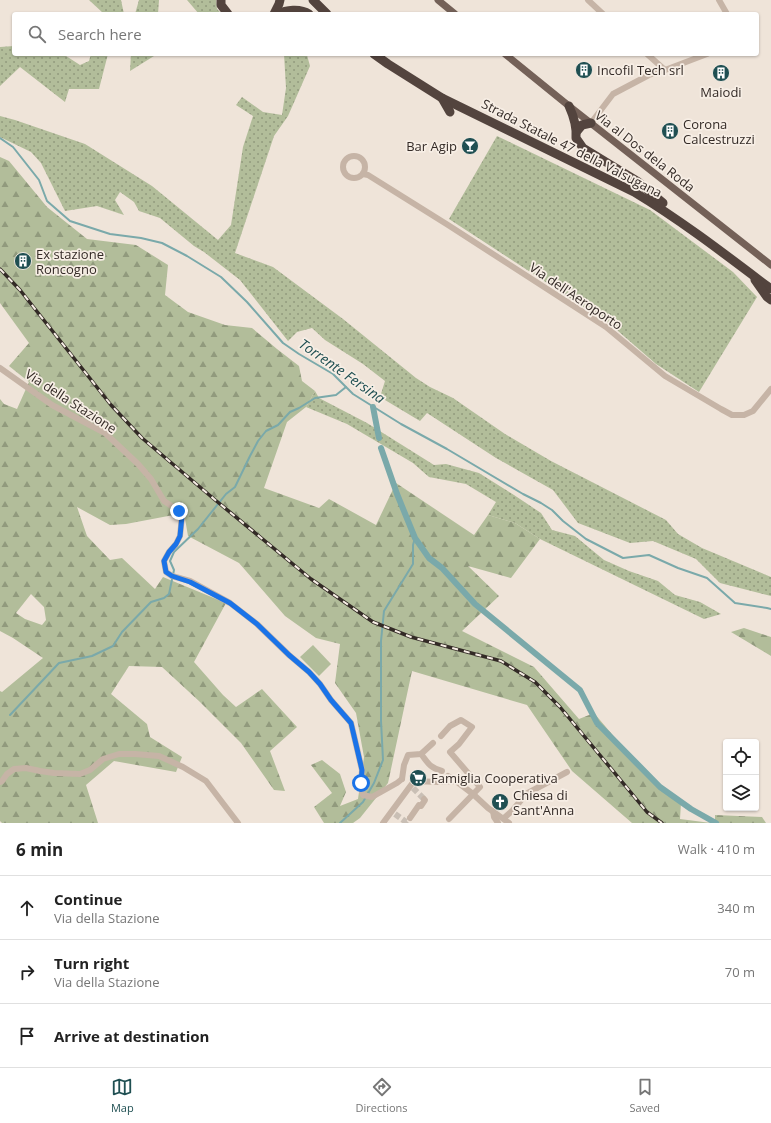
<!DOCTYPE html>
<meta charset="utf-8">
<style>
:root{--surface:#fff;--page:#f6f6f6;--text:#222;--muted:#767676;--line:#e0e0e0;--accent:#1f4f52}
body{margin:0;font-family:"Open Sans",sans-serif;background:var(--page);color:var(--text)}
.controls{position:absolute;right:12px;bottom:12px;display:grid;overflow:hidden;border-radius:4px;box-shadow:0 1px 3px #0004}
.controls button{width:36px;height:36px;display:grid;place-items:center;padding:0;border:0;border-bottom:1px solid var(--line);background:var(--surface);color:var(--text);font:20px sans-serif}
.stop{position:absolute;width:12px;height:12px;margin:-9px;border:3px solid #1a73e8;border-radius:50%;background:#fff}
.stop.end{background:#1a73e8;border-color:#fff;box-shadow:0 1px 4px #0008}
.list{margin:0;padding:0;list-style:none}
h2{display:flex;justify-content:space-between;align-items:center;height:52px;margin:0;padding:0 16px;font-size:17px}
h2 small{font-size:13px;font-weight:400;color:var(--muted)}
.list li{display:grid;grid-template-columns:26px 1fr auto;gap:12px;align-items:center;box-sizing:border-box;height:64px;padding:0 16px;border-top:1px solid var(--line)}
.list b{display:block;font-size:15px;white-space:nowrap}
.list p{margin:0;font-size:13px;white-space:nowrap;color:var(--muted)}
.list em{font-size:13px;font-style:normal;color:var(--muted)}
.icon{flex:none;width:22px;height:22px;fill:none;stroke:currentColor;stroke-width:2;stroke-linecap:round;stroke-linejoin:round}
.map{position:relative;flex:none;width:771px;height:823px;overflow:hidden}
.search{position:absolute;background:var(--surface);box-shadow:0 1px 3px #0004;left:12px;right:12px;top:12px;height:44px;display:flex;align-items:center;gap:10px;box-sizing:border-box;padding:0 14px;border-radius:4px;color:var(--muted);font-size:15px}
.sheet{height:244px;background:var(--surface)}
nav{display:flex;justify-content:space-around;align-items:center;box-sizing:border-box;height:56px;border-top:1px solid var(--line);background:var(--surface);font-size:11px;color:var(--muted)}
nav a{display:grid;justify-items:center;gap:2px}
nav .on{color:var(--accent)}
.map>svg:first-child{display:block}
.grass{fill:url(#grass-dots)}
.forest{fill:url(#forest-firs);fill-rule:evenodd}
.park{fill:#b2bd9a}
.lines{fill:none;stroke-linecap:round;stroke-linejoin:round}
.stream{stroke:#7aa9aa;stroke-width:2}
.canal{stroke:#7aa9aa;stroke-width:6}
.minor-tunnel{stroke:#c9bfb5;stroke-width:6;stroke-dasharray:6 3;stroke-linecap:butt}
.minor{stroke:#c6b4a6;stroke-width:6}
.major{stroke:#746158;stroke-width:7}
.highway{stroke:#53443e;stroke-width:9}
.rail-casing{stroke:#332a26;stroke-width:3.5}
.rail{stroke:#f7eee5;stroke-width:2;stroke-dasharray:6;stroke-linecap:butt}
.route{stroke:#1a73e8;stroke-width:5}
.labels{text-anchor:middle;stroke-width:3.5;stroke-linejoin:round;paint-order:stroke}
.poi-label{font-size:13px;fill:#332a26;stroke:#f7eee5;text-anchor:start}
.street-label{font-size:13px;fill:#332a26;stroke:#f7eee5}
.water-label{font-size:14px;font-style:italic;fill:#1f4f52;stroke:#f7eee5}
</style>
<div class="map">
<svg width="771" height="823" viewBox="0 0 771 823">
<defs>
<pattern id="grass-dots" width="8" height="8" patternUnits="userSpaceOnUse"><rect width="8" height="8" fill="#b2bd9a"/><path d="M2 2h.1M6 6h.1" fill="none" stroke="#919a7d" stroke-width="1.8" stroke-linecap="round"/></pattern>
<pattern id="forest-firs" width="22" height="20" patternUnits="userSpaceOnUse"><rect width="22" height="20" fill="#b2bd9a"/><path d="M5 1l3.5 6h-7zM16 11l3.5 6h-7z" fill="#919a7d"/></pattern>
</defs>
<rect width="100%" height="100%" fill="#efe4d9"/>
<g class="grass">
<path d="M89,0h32l3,14h-21v-1z"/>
<path d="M139,0h20l-1,14h-23z"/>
<path d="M187,0h29l1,9 5,5h-23z"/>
<path d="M14,46v8h49l17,11 9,-4 2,-7h17l-9,35h-30l-4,13 -45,-35 -20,19v-39z"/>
<path d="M131,54h23v2l-24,15z"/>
<path d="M284,54h21l2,1 3,11 -22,50 -14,20 -39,117 38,14 70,52 73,59 14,9 23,11 52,36 46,27 115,59 12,14 24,14 69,29v19l-51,-13 -24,-24 -43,-18 -23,2 -52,-20 -25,-33 -57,-32 -69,-45 -7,8 -40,-24 5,-16 -22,-17 -38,-24 -13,-12 -15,4 -9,9 -48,-61 -36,-28 -10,-6 -34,-28 -21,-7 -5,-9 -14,-10 -5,8 9,15 -27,-9 -32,5 -24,-48 -10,-11 -31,-15v-21l15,4 70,24 67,42 66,54 13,-15 12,-78 10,-31 -17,-11 6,-8 21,15 19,3 4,-27z"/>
<path d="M497,136l153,74 83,62 24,25 -58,95 -43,-28 -46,-40 -161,-105z"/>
<path d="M315,391l4,7 48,25 67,42 12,-1 33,9 35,22 27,18 11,17 23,6 29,24 25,11 29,10 17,14 25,7 21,12 -17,5 -164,-80 -25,-16 -27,-8 8,-13 -30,-18 -37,-7 -16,-14 -66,-39 -41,-17z"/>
</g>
<g class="forest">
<path d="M0,157l9,4 38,46 40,32 49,6 32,20 -3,30 23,17 37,13 27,3 25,21 22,17 3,15 13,10 -9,16 -19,15 -23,66 55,20 10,-9 47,26 20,-42 78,52 14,-20 27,8 25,16 -29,39 -43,-12 31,30 -37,35 72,36 45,52 15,-6 62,73 25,17 -1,16 31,4h-79l-60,-52 -45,-66 -115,-34 -24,112 -28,35 -7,5h-29l-10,-16 18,-14 -21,-28 11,-5 18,14 6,18 -6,14 18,-7 6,-42 -8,-44 -21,-30 5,-39 -24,-6 -31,-22 -46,-53 -51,-27 -4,-23 -58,11 -16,1 -33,-18 10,29 23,24 12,-2 33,31 8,-12 63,26 -32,59 29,33 13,12 26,-18 35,38 -27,24 15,40 -11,-1 -33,-47 -41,-41 -38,-35 -33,-1 -18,28 36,30 3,13 32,20 -6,15 -62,-11 -28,24 12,38h-96l-2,-2v-130l2,1 41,-34 -30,-20 -13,-7v-232l4,5 13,5 12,-27 -20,-16 20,-23 -29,-40zM31,594l13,13 2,13 -4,5 -17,-6 -9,-6z"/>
<path d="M744,628l27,9v19l-40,-24z"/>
<path d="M715,815l47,2 4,6h-51z"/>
</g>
<path class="park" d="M313,645l18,19 -12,12 -19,-19z"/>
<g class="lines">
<g class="stream">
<path d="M0,138l13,9 26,33 8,21 23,20 40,13 31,4 21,5 25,13 34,21 26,25 36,41 16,11 34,20 20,20 48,30 46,25 76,45 18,9 11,7 11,11 23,18 37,19 26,-3 29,13 29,10 28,25 32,5 4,1"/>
<path d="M10,715l49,-52 33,-7 21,-10 9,-14 29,-30 13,-4 5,-4 5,-24 -4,-9 4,-9 24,-23 28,-35 9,-7 15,-31 8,-15 8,-10 12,-6 12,-13 9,-4 16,-10 21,-3 10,-8"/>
<path d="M340,823l23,-21 11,-19 9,-23 -2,-39v-80l3,-30 29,-47v-19l2,-7"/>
</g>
<g class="canal">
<path d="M373,407l6,31"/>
<path d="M381,448l16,46 18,44 14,20 13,10 33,36 105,86 17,33 63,64 31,22 25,14"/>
</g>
<g class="minor-tunnel">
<path d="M413,788l11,11"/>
<path d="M395,814l11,8 4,-4"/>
</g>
<g class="minor">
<path d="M588,0l15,14"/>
<path d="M719,0l8,14"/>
<path d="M647,54l18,16"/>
<path d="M591,123l22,-29 36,-19 16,-5 42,-16"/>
<circle cx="354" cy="167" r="11"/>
<path d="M363,174l5,1 80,50 158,102 59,49 56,33 11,6h12l9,-4 18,-22"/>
<path d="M0,368l52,37 53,28 33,31 13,15 13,22 15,10 3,5 -2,20 -4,8 -7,8 -5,9 2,11 6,4 18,5 40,22 27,21 32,31 20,17 11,12 11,16 20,23 11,47 -1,13 1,9 1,3 9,2 25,-14 5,-4"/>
<path d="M441,736l9,-10 11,-6 11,7 -13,17 -9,8 30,35 -31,32"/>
<path d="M421,754c7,9 9,14 21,17"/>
<path d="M448,776l8,5"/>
<path d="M402,779l2,-14 4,-10 13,-1 12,-11"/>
<path d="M0,782l2,-1 5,-7 7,-5 12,-1 14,3 14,2 26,1 10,-4 13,-11 16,-5h16l24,2 24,11 23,14 32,42"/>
<path d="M493,811l1,6 4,6"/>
<path d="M410,818l9,-13 2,1 4,-6 -1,-1"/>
<path d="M504,818l9,-8 13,-16 41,-22"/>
<path d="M383,823l31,-42 25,1 17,-1 17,13 15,14 21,15"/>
</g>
<g class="major">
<path d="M438,0l17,14"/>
<path d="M505,54l64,52 202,159"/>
</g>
<g class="highway">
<path d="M221,0v5l7,9"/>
<path d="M313,0l14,14"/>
<path d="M274,14l5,-10 1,-4"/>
<path d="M277,14c9,-4 23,-6 32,0"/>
<path d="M374,54l14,10 54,34 192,94c48,29 92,63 137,97"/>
<path d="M442,98l8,14"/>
<path d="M569,106c5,11 8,20 7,32l7,10 54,33 26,22"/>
<path d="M577,131l5,-6 9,-2"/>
<path d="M755,280l12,17 4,3"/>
</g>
<g class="rail-casing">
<path id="rail" d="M0,269l20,21 91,115 31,33 72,61 97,80 62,43 38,15 90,24 34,21 25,25 87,105 15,11"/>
</g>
<use href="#rail" class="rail"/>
</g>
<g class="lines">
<path class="route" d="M179,511l3,5 -2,20 -4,8 -7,8 -5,9 2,11 6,4 18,6 40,21 27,21 32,31 20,17 11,12 11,16 20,23 11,47 -1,13"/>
</g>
<defs>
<g id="building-disc" transform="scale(0.9)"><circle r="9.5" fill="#1f4f52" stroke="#f7eee5"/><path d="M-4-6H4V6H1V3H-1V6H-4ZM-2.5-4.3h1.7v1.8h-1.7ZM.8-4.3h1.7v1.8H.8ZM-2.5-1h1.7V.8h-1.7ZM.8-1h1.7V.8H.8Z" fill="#fff"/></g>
<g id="bar-disc" transform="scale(0.9)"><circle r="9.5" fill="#1f4f52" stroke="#f7eee5"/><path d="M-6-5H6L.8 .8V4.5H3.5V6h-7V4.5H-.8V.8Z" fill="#fff"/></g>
<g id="supermarket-disc" transform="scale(0.9)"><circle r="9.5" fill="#1f4f52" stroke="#f7eee5"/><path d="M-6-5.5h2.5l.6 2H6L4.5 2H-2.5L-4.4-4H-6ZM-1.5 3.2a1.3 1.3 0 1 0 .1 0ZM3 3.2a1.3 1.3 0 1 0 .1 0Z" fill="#fff"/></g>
<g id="church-disc" transform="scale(0.9)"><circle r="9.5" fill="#1f4f52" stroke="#f7eee5"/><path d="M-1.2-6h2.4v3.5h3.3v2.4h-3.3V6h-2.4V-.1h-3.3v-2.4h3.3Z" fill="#fff"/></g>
</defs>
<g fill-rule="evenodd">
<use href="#building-disc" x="584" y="70"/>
<use href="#building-disc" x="721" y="73"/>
<use href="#building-disc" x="670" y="131"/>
<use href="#bar-disc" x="470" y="146"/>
<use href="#building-disc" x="23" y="261"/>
<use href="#supermarket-disc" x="418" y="778"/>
<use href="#church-disc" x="500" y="802"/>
</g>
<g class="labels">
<g class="poi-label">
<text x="597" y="75">Incofil Tech srl</text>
<text x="721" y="97" text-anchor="middle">Maiodi</text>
<text x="683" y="129">Corona<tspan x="683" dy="15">Calcestruzzi</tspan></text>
<text x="457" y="151" text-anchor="end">Bar Agip</text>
<text x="36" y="259">Ex stazione<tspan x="36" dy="15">Roncogno</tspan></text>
<text x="431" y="783">Famiglia Cooperativa</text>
<text x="513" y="800">Chiesa di<tspan x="513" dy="15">Sant'Anna</tspan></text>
</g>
<g class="street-label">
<text transform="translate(572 148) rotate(27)" y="5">Strada Statale 47 della Valsugana</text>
<text transform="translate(645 151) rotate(38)" y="5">Via al Dos dela Roda</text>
<text transform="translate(576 296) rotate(34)" y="5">Via dell'Aeroporto</text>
<text transform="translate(71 401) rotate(33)" y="5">Via della Stazione</text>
</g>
<g class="water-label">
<text transform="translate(342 371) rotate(35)" y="5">Torrente Fersina</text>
</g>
</g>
</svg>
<div class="controls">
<button><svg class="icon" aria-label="locate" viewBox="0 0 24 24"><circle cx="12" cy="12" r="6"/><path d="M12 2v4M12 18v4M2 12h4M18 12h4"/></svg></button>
<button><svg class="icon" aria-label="layers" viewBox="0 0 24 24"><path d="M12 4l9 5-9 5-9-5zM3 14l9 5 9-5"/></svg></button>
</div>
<div class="stop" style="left:361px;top:783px"></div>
<div class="stop end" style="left:179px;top:511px"></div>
<div class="search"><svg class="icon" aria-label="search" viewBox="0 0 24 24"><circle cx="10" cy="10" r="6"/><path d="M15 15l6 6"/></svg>Search here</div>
</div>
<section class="sheet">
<h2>6 min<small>Walk · 410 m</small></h2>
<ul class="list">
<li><svg class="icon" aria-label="ahead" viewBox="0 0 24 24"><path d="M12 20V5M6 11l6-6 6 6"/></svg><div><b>Continue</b><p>Via della Stazione</p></div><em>340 m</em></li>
<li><svg class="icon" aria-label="right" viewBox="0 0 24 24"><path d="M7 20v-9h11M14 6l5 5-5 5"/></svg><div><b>Turn right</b><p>Via della Stazione</p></div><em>70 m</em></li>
<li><svg class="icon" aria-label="arrive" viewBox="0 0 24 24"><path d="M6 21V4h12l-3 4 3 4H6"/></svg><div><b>Arrive at destination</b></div></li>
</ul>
</section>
<nav>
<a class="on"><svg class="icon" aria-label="map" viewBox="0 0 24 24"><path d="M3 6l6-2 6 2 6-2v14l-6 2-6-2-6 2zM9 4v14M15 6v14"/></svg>Map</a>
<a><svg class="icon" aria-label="directions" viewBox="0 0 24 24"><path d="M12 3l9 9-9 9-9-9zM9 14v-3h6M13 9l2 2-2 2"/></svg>Directions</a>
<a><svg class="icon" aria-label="saved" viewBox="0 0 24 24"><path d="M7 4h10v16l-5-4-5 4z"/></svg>Saved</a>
</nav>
